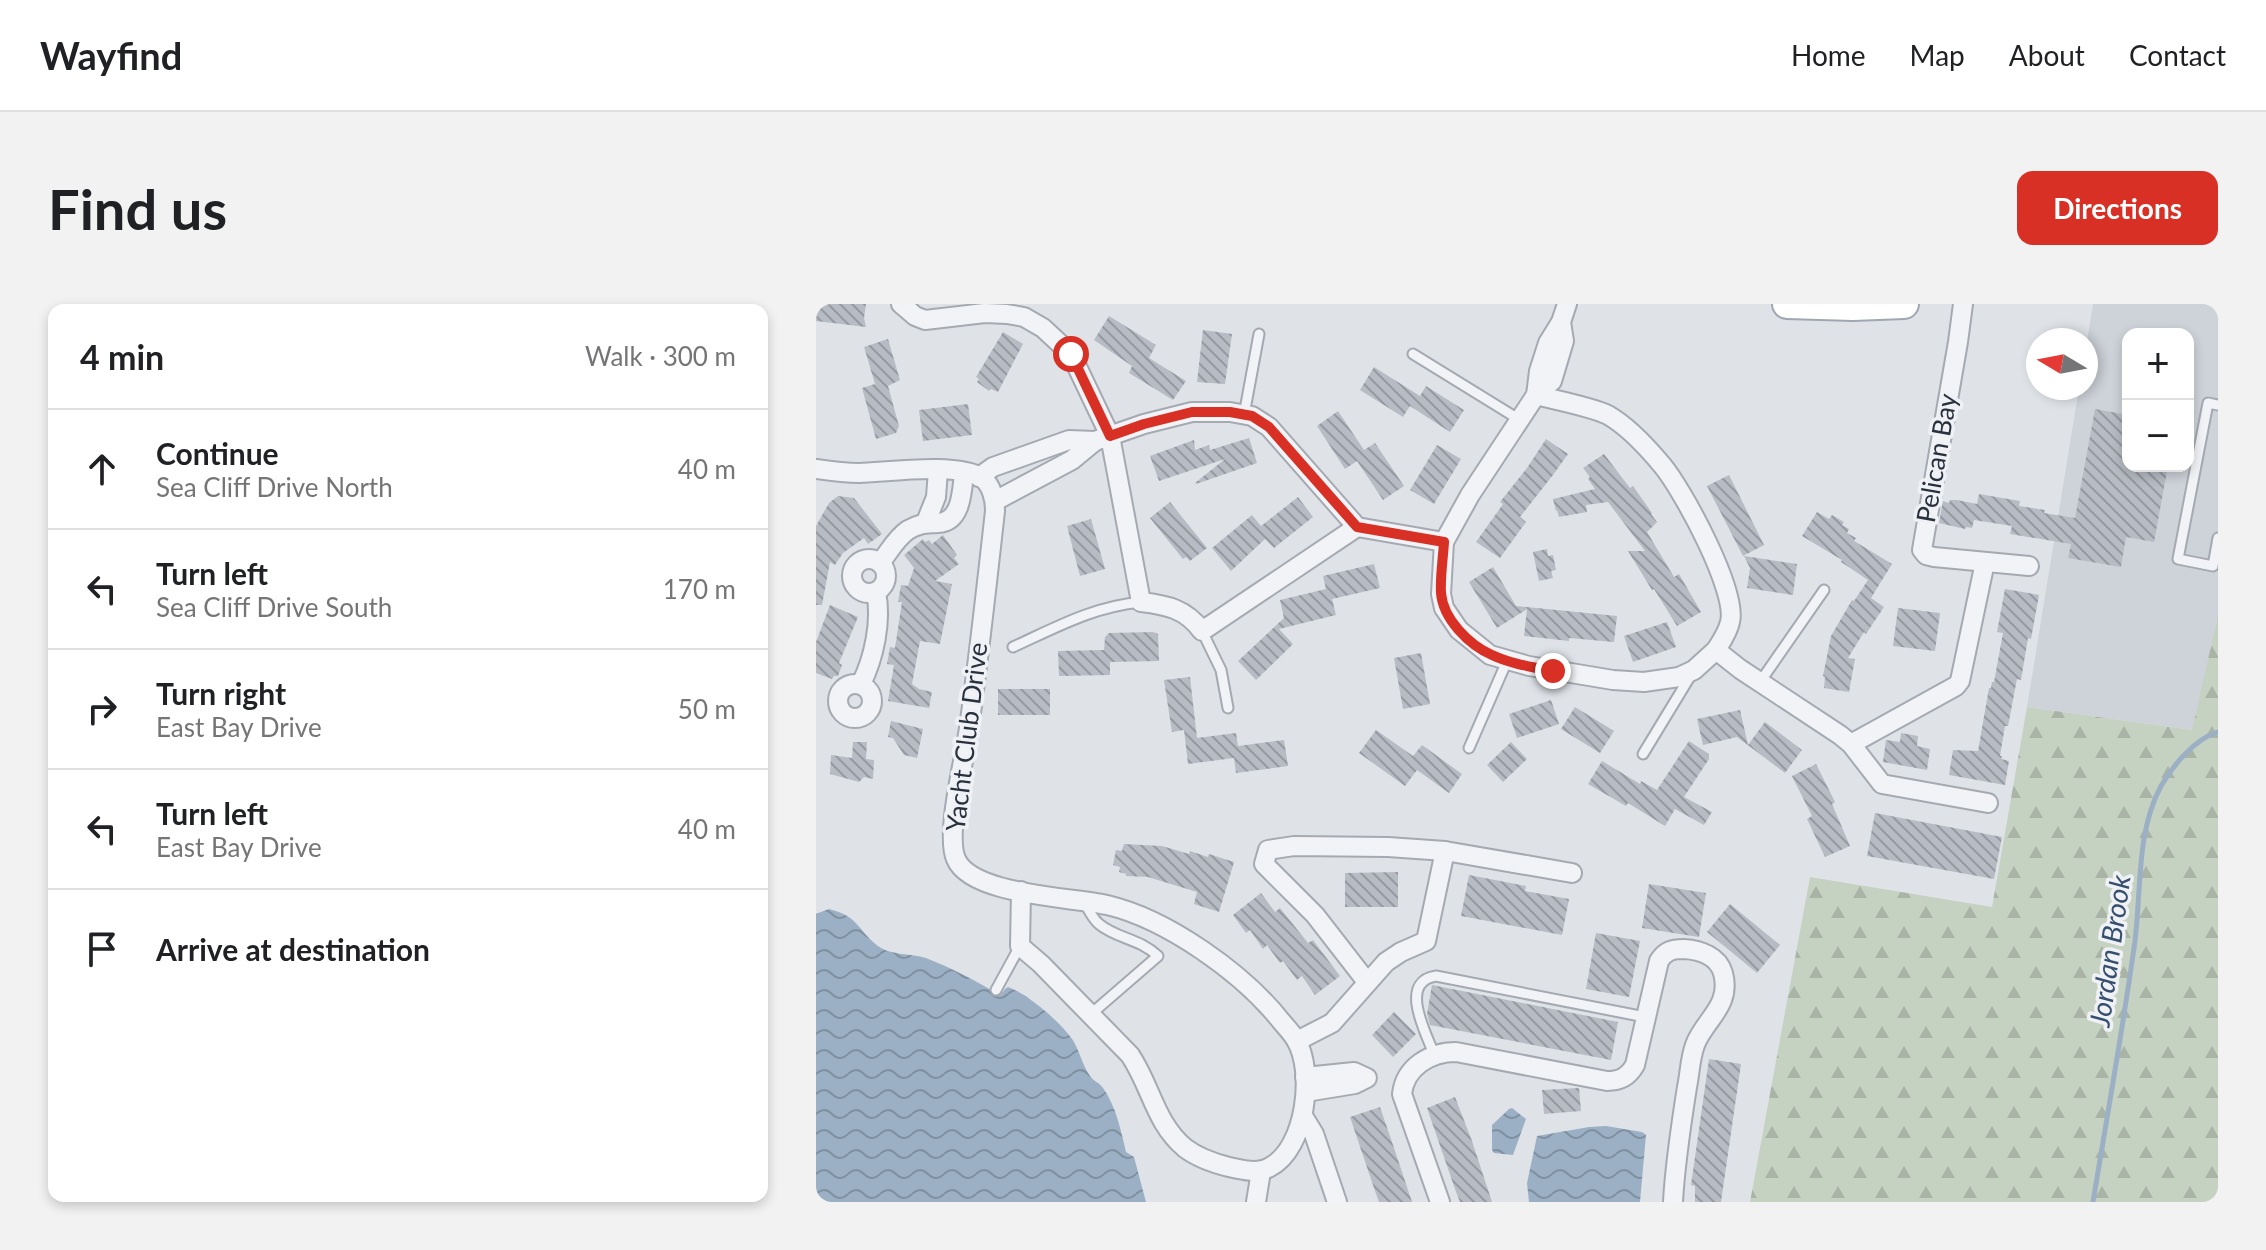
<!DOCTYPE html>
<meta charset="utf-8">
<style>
:root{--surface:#fff;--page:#f2f2f2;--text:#202124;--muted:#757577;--line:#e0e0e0;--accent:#d93025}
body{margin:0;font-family:Lato,sans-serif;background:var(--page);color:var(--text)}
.controls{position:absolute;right:24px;top:24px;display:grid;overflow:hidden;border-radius:16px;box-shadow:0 4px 12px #0003}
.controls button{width:72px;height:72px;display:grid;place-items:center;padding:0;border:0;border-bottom:2px solid var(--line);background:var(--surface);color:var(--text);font:40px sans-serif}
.compass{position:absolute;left:1210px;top:24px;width:72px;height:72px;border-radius:50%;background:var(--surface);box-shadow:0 4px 12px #0003;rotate:280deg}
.stop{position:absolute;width:24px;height:24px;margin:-18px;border:6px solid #d93025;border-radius:50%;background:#fff}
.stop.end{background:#d93025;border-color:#fff;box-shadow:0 2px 8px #0008}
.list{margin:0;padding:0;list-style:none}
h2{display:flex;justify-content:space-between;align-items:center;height:104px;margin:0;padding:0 32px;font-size:34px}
h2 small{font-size:26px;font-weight:400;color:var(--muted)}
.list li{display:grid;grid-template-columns:52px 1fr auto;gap:24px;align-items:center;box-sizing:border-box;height:120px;padding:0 32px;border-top:2px solid var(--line)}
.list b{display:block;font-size:30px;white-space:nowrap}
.list p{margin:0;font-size:26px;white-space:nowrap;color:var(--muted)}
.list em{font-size:26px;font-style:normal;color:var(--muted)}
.icon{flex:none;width:44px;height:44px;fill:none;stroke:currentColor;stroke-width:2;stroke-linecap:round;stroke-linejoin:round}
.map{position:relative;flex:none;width:1402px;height:898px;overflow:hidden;border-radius:16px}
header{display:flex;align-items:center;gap:48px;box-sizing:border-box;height:112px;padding:0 40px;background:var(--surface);border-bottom:2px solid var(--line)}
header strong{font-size:38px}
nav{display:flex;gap:44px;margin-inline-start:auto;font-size:28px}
.intro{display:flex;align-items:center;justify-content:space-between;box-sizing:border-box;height:192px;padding:0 48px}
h1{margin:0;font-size:56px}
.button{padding:20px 36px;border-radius:16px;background:var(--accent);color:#fff;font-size:28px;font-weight:700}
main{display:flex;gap:48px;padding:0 48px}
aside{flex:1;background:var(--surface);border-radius:16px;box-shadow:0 4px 12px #0003}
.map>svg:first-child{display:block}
.built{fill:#ced2d9;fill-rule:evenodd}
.forest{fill:url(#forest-firs)}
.water{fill:url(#water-waves)}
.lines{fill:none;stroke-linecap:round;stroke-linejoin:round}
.stream{stroke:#9cb0c5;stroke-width:5}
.building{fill:url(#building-back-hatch)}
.service-casing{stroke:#a5aab2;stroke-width:13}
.minor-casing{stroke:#a5aab2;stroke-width:22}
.primary-casing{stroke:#9fa7b2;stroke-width:32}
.service{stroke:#f2f3f6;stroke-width:9}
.minor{stroke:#f2f3f6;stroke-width:18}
.primary{stroke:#fff;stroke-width:28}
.route{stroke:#d93025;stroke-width:10}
.labels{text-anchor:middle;stroke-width:7;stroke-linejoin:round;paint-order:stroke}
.street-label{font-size:26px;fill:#29313e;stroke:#eff1f5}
.water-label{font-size:28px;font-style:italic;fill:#364f6f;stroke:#eff1f5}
</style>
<header>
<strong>Wayfind</strong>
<nav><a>Home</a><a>Map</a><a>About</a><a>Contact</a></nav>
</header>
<div class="intro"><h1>Find us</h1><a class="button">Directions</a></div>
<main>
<aside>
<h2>4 min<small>Walk · 300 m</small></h2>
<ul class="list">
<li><svg class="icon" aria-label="ahead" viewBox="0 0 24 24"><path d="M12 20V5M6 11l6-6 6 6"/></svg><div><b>Continue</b><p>Sea Cliff Drive North</p></div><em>40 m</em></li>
<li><svg class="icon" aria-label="left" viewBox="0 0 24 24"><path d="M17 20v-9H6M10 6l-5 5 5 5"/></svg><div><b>Turn left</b><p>Sea Cliff Drive South</p></div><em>170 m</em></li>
<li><svg class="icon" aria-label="right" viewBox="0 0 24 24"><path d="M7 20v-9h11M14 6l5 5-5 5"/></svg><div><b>Turn right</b><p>East Bay Drive</p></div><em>50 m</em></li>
<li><svg class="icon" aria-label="left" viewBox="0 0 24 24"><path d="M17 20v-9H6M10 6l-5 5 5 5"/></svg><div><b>Turn left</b><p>East Bay Drive</p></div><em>40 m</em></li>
<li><svg class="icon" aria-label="arrive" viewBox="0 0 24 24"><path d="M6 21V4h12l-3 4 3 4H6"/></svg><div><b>Arrive at destination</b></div></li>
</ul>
</aside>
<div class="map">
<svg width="1402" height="898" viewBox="0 0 1402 898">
<defs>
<pattern id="forest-firs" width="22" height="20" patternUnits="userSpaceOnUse" patternTransform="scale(2)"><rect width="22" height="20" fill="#c5d1c1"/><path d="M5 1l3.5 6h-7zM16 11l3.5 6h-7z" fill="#a9b4a7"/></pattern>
<pattern id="water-waves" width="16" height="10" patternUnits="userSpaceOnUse" patternTransform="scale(2)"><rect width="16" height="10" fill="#9cb0c5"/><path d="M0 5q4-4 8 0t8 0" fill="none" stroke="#7f90a1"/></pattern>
<pattern id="building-back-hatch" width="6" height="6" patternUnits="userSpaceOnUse" patternTransform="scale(2)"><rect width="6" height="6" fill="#b7bcc4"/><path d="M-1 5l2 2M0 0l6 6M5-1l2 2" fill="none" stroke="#9599a1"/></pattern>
</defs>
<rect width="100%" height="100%" fill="#dfe3e8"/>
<path class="built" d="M1277,0h125v311l-25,115 -166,-23 52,-319h7v-40zM1312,30h60v132h-60z"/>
<path class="forest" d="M1402,311v587h-468l60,-325 182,30 35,-200 165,23z"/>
<g class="water">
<path d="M13,605c30,7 28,21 49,37 14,10 33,7 48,12 26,10 50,23 74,37l5,-6 3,-2c20,7 55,37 66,55 6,11 9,24 16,34 3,5 10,7 13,12 13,18 18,43 23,64l8,5 12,45h-330v-288z"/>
<path d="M696,804l14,11 -13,36 -19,-2 -2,-3v-25l17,-16z"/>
<path d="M790,822l36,6 4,3 -6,67h-111l-2,-19 10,-47 52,-9z"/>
</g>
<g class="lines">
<path class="stream" d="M1277,898c14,-85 29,-169 41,-254 8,-53 1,-114 27,-162 12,-21 34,-47 57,-54"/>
</g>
<g class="building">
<path d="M1,0h49l-2,14 2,9 -50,-6z"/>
<path d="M293,12l47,29 -7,13 37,23 -13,19 -44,-27 3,-7 -38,-26z"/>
<path d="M387,26l29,4 -7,50 -28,-2z"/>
<path d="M187,28l20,12 -25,48 -7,-3 -2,2 -12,-9 2,-3 -3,-2z"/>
<path d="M72,35l12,41 -12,6 11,40 -3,7 -20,6 -14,-51 13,-4 -11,-37z"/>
<path d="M558,63l46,29 6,-10 38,24 -14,22 -40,-26 -7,11 -43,-27z"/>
<path d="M152,100l4,31 -49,6 -4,-31z"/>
<path d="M1279,105l33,6v51h40l-14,76 -28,-5 -5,30 -53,-9 3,-14 -61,-10 2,-8 -38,-6 -2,8 -6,-1 -1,2 -26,-6 4,-22 6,2 1,-3h7l20,4 2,-10 41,7 -1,5 26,4 -1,3 31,5z"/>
<path d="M522,107l26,39 11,-7 29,43 -21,14 -26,-39 -12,8 -28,-43z"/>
<path d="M433,134l8,25 -61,21 -1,-1 30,-24 -66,22 -9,-25 44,-16 1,10 14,-5 1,5z"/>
<path d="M730,135l22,15 -15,21 -33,42 6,5 -26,36 -24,-16 27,-38 -3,-2 27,-34z"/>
<path d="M621,141l24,14 -27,45 -24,-14z"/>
<path d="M788,150l26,34 3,-2 19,27 -1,1 6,8 -10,10 27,45 5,-3 22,38 -24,14 -23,-37 -2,1 -24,-39h17l-37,-49 -22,3 1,7 -28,5 -2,-7 -1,1 -3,-12 42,-10 -7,-10 2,-2 -7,-9z"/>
<path d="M913,171l35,70 -21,11 -36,-70z"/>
<path d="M22,192l16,2 28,36 -14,10 -4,-6 -21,15 -8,12 -5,-3 -8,43h-6v-79l13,-23z"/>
<path d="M482,193l15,20 -39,31 -9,-9 -34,32 -19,-23 40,-33 9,11z"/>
<path d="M354,198l37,46 -17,13 -4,-4 -3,2 -33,-41z"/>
<path d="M1001,208l12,7 3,-4 12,7 -2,3 7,4 -2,4 9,5 -2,3 38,23 -21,34 13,9 -18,27 -2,-2 -16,26 7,1 -6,33 -25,-4 1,-11 -2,-1 8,-40 21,-36 2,1 14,-21 -27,-18 1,-2 -40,-24z"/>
<path d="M275,215l14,50 -25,7 -13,-50z"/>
<path d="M127,231l14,20 -3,3 5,6 -24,17 17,3 -12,60 -20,-3 -8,43 7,5 13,3 -3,16 -41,-7 6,-36 -7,-1 3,-17 5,1 7,-46h-4l3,-17 7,1 6,-18 -10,-13 19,-16 2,3 4,-2 3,4z"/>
<path d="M731,245l1,7 5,-1 3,15 -5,1 2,7 -14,3 -6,-29z"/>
<path d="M928,252l53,8 -4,31 -46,-7 3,-20z"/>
<path d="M558,260l6,24 -48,11 4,16 -57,14 14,15 -37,36 -18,-19 46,-43 -4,-18 46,-11 -3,-13z"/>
<path d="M677,263l23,39 101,10 -3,26 -45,-4v3l-45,-5 3,-27 -30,19 -28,-46z"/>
<path d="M1189,285l34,6 -8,44 -3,-1 -7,42 -4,-1 -9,47h-3l-5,30h2l-1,3 8,2 -4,24 -56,-10 4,-25 25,1 11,-63h2l1,-6h2l9,-49 -6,-1z"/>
<path d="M14,301l28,12 -19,46 3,2 -4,11h-4l-2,3 -16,-6v-31z"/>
<path d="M1082,304l42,5 -5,38 -42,-5z"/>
<path d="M851,318l9,25 -43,15 -9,-26z"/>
<path d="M337,328l5,2 1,27 -49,1v13l-51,1 -1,-25 46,-1 1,-13 4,-4z"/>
<path d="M605,349l9,51 -27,5 -9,-51z"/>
<path d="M374,373l7,61 39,-5 2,13 46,-6 4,26 -52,7 -2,-15 -46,6 -4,-34 -12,2 -8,-52z"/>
<rect x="182" y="385" width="52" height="26"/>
<path d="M735,396l8,24 -42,14 -8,-24z"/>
<path d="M759,403l39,24 -14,22 -39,-24z"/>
<path d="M924,406l8,35 17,-23 37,28 -17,23 -48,-36 -34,8 -6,-26z"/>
<path d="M75,417l32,8 -6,29 -13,-3 -11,-17 -5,-1z"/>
<path d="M560,426l37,26 9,-11 40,29 -13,19 -32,-23 -12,16 -46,-33z"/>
<path d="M1085,429l17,3 -1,10 13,3 -3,21 -44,-8 3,-22 14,2z"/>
<path d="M873,437l20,13v5l-25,38 28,15 -8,13 -29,-16 -10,17 -37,-23 -2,3 -38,-22 14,-23 38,23 1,-3 16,9z"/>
<path d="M37,438h14l-1,17 8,1 -1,19 -9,-2 -5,5 -29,-8 1,-19 21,3z"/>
<path d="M695,438l16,17 -24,23 -16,-17z"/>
<path d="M1000,460l19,38 -3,2 18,42 -25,11 -18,-38 5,-3 -20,-40z"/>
<path d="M1059,509l127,24 -8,42 -127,-23z"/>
<path d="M308,540l38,2 27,8 1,-3 18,6 1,-3 25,8 -15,50 -25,-8 3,-12 -49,-15 -22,-1v-2l-7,-2 1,-5 -7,-2 3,-15 6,1z"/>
<path d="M582,568v35h-53v-34z"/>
<path d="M653,571l57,11 -1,5 44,8 -7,36 -101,-19z"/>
<path d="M833,580l57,9 -7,44 -57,-9z"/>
<path d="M445,589l14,19 5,-4 28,35 5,-3 27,36 -25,19 -13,-19 -5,4 -14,-19 -3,2 -13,-18 -4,4 -13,-19 -4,3 -13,-18z"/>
<path d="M914,600l50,41 -23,28 -50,-41z"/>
<path d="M780,629l44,8 -11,56 -43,-8z"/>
<path d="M616,681l186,37 -7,38 -181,-35 -3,-11z"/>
<path d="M578,708l22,22 -23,23 -21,-22z"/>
<path d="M893,755l32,5 -20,138h-26v-16l-4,-1z"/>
<path d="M763,784l2,23 -37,3 -2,-24z"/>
<path d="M639,793l17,44 20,61h-32l-5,-13 -28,-81z"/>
<path d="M564,803l14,41 18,54h-33l-5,-14 -24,-71z"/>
</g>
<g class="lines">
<g class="service-casing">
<g id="service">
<path d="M597,50l107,66"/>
<path d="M1402,101l-10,-2 -30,156 35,7 5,-28"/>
<path d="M428,111l15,-81"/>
<path d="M386,327l19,39 7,38"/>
<path d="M197,343c44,-20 79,-40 128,-45"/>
<path d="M944,378l64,-92"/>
<path d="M653,444l38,-87"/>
<path d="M827,450l48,-79"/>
<path d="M268,597c4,8 8,17 15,23 18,15 40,14 59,32l-67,58"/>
<path d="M180,686l24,-44"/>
<path d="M618,750c-8,-21 -36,-72 2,-78l209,41"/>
</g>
</g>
<g class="minor-casing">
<g id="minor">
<path d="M85,0l14,12 10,4 60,-7 22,1 17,3 19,11 28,26 39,82 31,166c26,3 45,7 61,29l155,-104"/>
<path d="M1147,0l-5,38 -36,208 4,5 8,2 95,9"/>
<path d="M745,18l3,19 -12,40 -16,14 -66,100 -26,47 -3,52 3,14 15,22 31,25 39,11 84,14 31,2 35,-5 15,-7 22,-20"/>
<path d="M720,91c19,5 56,12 72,20 21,12 39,32 54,50 21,25 76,127 68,157 -2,10 -9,20 -14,28l24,19 100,66 11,9 31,40 106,19"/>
<path d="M720,91l3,-24 9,-28 13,-21 6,-18"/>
<path d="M0,165c14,2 29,4 43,4 30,-1 98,-11 123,5 10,7 13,22 13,33 -8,72 -16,145 -26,217 -4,29 -24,106 -13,131 15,36 115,38 151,46 60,14 136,68 174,116 5,6 11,12 15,19 19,32 10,108 -26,127 -12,7 -28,3 -41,0 -16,-4 -31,-9 -44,-19 -30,-25 -34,-62 -55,-93l-89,-91 -21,-18 1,-55"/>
<path d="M163,173l14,-10 76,-27 26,1 49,-17 48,-12h38l22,4 17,11 88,100 87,15"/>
<path d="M179,197l77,-41 23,-19"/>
<path d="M110,218l10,-25 2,-27"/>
<circle cx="53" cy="272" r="17"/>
<path d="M64,259c9,-11 16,-25 28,-33 12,-7 17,-6 30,-7 24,-1 24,-33 26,-50"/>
<circle cx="39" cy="397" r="17"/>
<path d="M45,380c13,-26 21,-63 15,-92"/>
<path d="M1035,440l105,-58 4,-5 25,-119"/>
<path d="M551,678l-52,-67 -51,-51 4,-14 26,-4 94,1 57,4 127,22"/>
<path d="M481,737l35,-18 54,-61 15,-10 25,-11 19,-90"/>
<path d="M489,773l49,-5 13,6 -12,6 -49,8"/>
<path d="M487,812l11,18 23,68"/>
<path d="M440,898l5,-31"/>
<path d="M624,898l-38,-108c3,-27 28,-42 54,-42l151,29c13,0 21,-4 28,-16l24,-104c6,-10 13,-12 25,-12 16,1 34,7 39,24 9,33 -19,47 -28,72 -5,13 -5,28 -8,42 -6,38 -12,76 -14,115"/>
</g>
</g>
<g class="primary-casing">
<path id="primary" d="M971,0l66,2 51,-2"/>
</g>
<use href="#service" class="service"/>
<use href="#minor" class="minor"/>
<use href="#primary" class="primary"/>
</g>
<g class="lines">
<path class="route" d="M255,50l39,82 34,-12 48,-12h38l22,4 17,11 88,100 87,15c-1,17 -4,35 -3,51 2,26 28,52 51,62 19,9 41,12 61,16"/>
</g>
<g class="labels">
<g class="street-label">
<text transform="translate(1121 154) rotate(-80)" y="9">Pelican Bay</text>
<text transform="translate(151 433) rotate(-83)" y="9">Yacht Club Drive</text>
</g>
<g class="water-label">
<text transform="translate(1294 647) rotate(-82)" y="10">Jordan Brook</text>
</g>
</g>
</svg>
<div class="controls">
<button>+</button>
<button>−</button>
</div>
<svg class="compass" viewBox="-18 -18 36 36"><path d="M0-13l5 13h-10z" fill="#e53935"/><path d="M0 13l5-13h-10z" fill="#757577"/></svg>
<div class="stop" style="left:255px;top:50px"></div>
<div class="stop end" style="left:737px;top:367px"></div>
</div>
</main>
